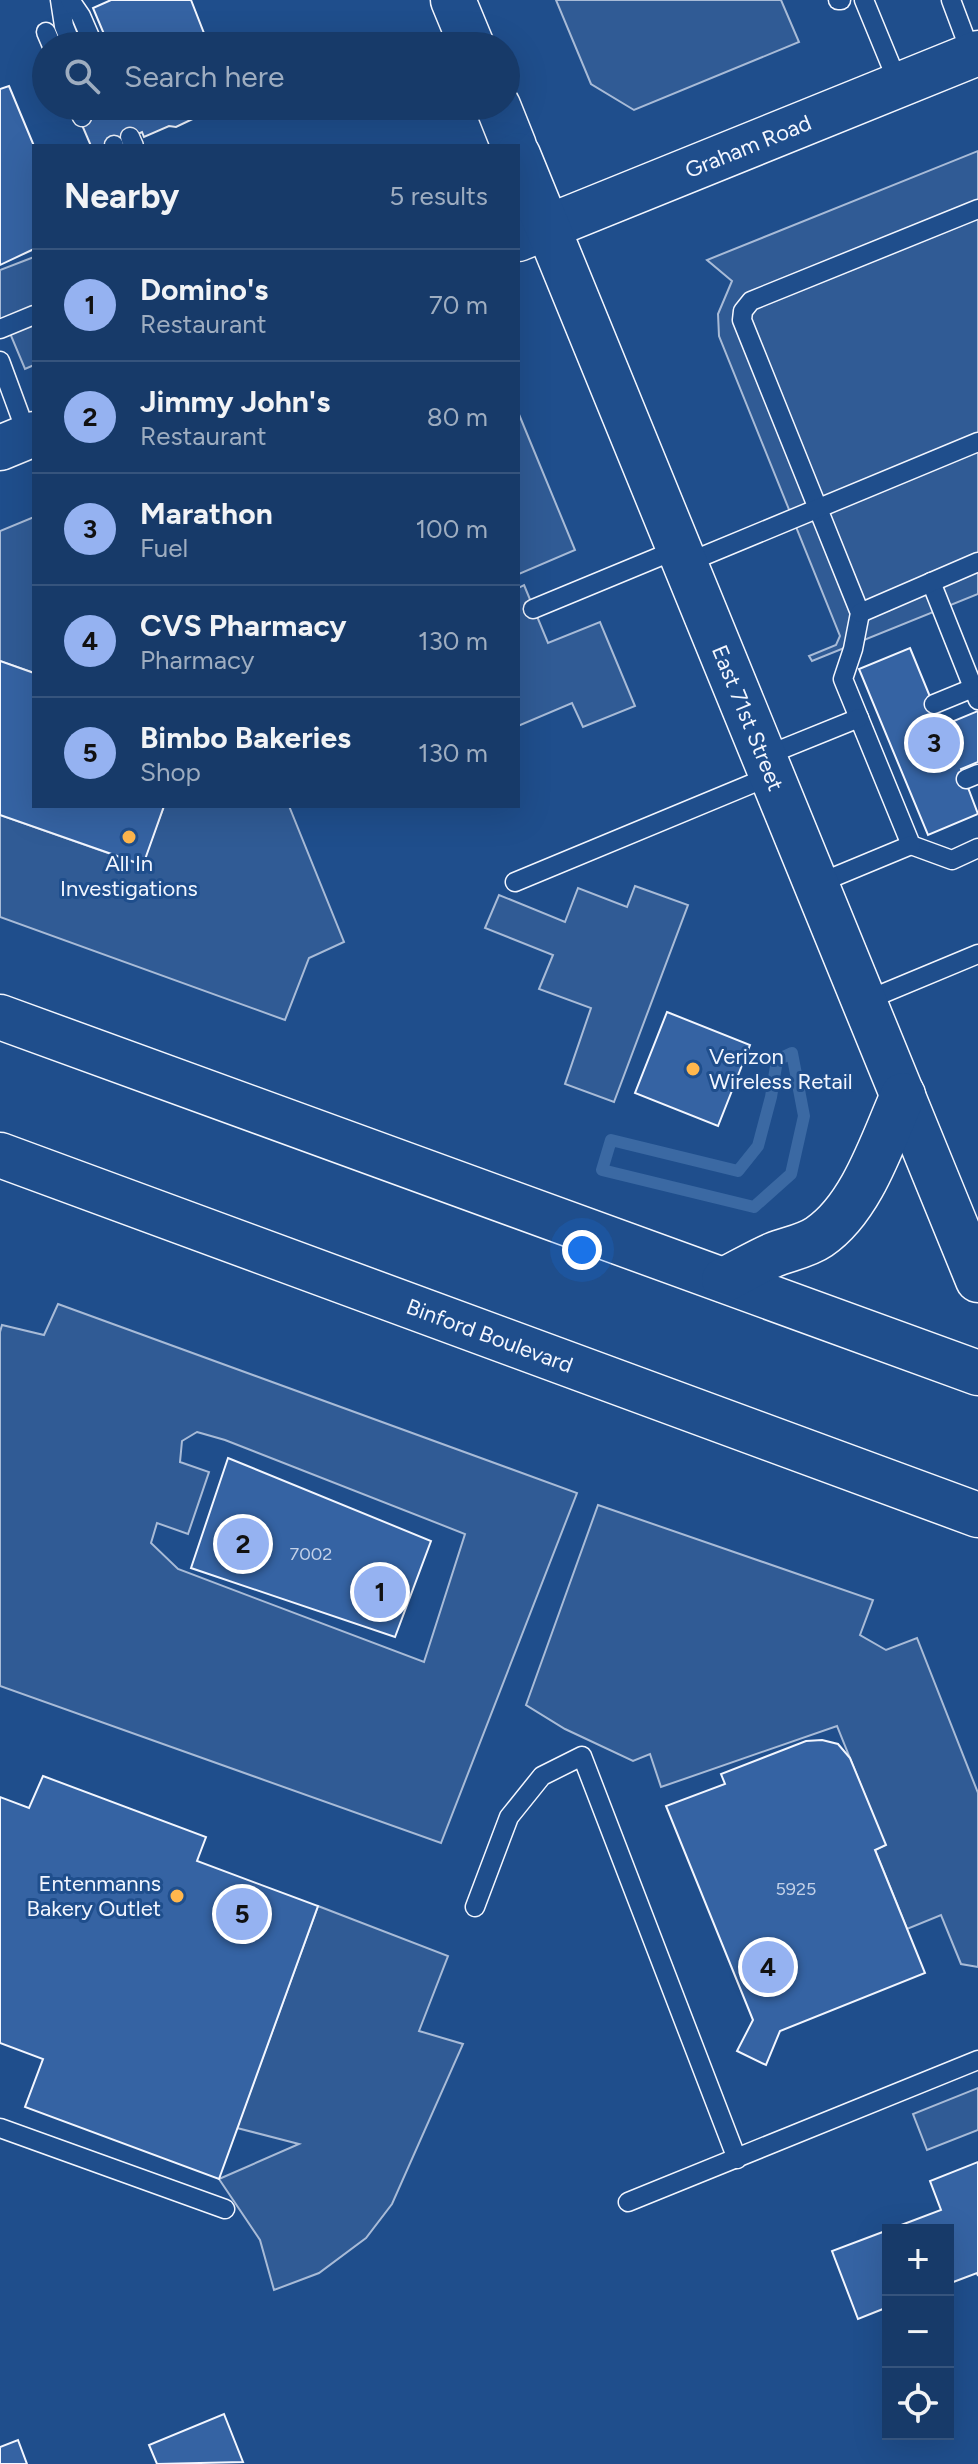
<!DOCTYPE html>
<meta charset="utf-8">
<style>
:root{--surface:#173a69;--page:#20416f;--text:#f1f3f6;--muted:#9eadc0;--line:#36547d;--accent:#95b2f1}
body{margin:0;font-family:Figtree,sans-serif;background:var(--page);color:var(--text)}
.controls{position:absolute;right:24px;bottom:24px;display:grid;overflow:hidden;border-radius:0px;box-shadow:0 8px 32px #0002}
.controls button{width:72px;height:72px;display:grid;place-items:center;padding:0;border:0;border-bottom:2px solid var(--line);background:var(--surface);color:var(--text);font:40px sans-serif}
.you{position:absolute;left:582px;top:1250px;width:28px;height:28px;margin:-20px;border:6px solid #fff;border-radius:50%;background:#1a73e8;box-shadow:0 0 0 12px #1a73e833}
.badge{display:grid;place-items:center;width:52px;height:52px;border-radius:50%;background:var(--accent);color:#111;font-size:26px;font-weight:700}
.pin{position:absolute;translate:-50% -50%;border:4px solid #fff;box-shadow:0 2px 8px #0006}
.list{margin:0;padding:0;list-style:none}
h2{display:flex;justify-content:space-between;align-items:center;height:104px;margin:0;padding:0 32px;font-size:34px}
h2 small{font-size:26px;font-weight:400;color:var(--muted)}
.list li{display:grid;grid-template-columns:52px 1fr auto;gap:24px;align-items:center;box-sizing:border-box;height:112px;padding:0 32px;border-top:2px solid var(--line)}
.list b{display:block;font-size:30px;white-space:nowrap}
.list p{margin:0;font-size:26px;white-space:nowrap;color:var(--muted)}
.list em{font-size:26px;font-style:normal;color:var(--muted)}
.icon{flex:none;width:44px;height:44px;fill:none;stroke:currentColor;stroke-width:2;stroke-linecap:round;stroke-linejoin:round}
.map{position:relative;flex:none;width:978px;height:2464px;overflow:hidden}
.search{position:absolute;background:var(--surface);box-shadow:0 8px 32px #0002;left:32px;top:32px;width:488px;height:88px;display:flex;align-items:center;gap:20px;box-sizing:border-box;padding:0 28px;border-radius:44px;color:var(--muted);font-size:30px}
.panel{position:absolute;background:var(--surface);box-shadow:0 8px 32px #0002;left:32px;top:144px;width:488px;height:664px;border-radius:0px}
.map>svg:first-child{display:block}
.parking{fill:#305b95;stroke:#a8bbd7;stroke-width:2;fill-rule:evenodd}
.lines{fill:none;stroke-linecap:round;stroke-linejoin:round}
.stream{stroke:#3b69a3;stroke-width:12}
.building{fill:#3563a3;stroke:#f2f6ff;stroke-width:2}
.service-casing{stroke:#f2f6ff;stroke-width:21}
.tertiary-casing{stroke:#f2f6ff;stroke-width:47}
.secondary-casing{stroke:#f2f6ff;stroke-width:47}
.primary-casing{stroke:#f2f6ff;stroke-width:47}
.service{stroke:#1f4e8c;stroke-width:18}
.tertiary{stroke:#1f4e8c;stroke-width:44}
.secondary{stroke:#1f4e8c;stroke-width:44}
.primary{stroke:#1f4e8c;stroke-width:44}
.poi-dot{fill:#ffb74d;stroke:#1f4e8c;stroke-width:3}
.labels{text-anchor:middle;stroke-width:6;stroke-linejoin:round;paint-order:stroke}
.number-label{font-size:18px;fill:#c3d1e8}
.street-label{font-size:22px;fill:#f2f6ff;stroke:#1f4e8c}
.poi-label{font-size:22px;fill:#f2f6ff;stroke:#1f4e8c}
</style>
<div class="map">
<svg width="978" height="2464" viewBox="0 0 978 2464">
<rect width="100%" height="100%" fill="#1f4e8c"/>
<g class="parking">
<path d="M556,0h225l18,42 -165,68 -43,-26z"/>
<path d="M978,151v443l-166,67 -3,-5 27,-11 4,-9 -121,-300 -1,-22 14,-33 -25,-21z"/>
<path d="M34,257v108l-9,4 -18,-43 -7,3v-59z"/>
<path d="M518,412l57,138 -56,24 -1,-3z"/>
<path d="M34,517v156l-34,-12v-130z"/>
<path d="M524,585l24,58 52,-21 35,84 -52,21 -11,-24 -54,23v-138z"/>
<path d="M164,806h125l55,136 -35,16 -24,62 -285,-103v-102l142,50z"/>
<path d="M635,886l53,19 -74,197 -49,-18 26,-76 -52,-19 14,-34 -68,-27 14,-33 66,27 13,-34 49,19z"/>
<path d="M58,1304l519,189 -136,350 -441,-157v-354l2,-7 42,10zM197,1432l28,8 240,94 -41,128 -246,-93 -27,-26 6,-20 31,11 21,-62 -29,-10 2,-21z"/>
<path d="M598,1505l275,95 -13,35 26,15 31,-12 61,155v174l-17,-3 -20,-49 -34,14 -32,-79 10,-5 -48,-119 -176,61 -11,-33 -17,7 -68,-32 -39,-24z"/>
<path d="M318,1906l130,50 -29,75 44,13 -71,160 -26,34 -47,35 -45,17 -14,-50 -41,-61 80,-35 -62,-16z"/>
<path d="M978,2088v42l-51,20 -14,-36z"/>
</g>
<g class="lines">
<path class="stream" d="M792,1053l12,63 -13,58 -37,33 -152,-37 9,-30 127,31 20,-25 13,-49 6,-37z"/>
</g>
<g class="building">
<path d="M111,0h80l18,46h-100l-16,-38z"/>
<path d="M9,86l25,60v103l-34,16v-176z"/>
<path d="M106,106h114l-44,21 -7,-1 -25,11 -2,-5 -31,14h-20l-12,-28z"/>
<path d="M910,648l32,78 36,-15v51l-17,7 17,45 -50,21 -69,-166z"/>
<path d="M0,661l34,12v133h130l-21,59 -143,-50z"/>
<path d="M667,1012l83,33 -32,81 -83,-33z"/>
<path d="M228,1458l203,83 -36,96 -204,-69z"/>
<path d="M822,1740l16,4 12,14 36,87 -11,5 50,123 -145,58 -14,34 -29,-14 16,-31 -87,-214 59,-22 -4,-10 85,-33z"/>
<path d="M43,1776l163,61 -9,24 121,45 -99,273 -194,-72 18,-48 -43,-16v-246l29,11z"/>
<path d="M978,2162v114l-1,-3 -29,11v-54h-60l53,-20 -11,-29z"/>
<path d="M888,2230v77l-30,12 -26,-68z"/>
<path d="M224,2414l19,48 -86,2 -8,-19z"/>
<path d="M18,2440l9,24h-27v-17z"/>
</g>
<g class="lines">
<g class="service-casing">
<g id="service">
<path d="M60,0l4,26 8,20"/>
<path d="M70,0l11,16 13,30"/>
<path d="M838,0h3"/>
<path d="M864,0l35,85"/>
<path d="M951,0l21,56"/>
<path d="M46,32l6,14"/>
<path d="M77,106l5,11"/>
<path d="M97,106l2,3"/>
<path d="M130,137l4,9"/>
<path d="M114,145v1"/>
<path d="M978,209l-227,92 -8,10 -1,9 118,293 -7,36 -10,30 68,166 41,15 26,-12"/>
<path d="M0,329l34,-14"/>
<path d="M0,361l28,76"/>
<path d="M684,564l294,-122"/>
<path d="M931,582l47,118"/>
<path d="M533,609l145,-60"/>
<path d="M860,613l118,-51"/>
<path d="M934,704l39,-16"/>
<path d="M765,756l94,-38"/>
<path d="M966,779l12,-5"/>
<path d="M515,882l258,-107"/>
<path d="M817,884l94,-39"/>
<path d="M865,1001l113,-47"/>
<path d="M475,1907l34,-90 33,-41 40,-20 155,403"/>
<path d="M0,2128l225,81"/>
<path d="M628,2202l350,-142"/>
</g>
</g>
<g class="tertiary-casing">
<g id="tertiary">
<path id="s1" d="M518,239l460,-186"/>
<path d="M0,448l34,-14"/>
</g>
</g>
<g class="secondary-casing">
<g id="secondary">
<path d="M453,0l19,46"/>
<path d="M498,106l16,40"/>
<path id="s2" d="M518,155l460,1125"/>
</g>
</g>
<g class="primary-casing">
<g id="primary">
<path d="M0,1017l978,356"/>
<path id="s3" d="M0,1155l978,360"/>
<path d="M724,1280c16,-8 33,-18 49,-25 15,-6 33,-9 46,-18 43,-29 64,-97 84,-142"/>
</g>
</g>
<use href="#service" class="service"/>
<use href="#tertiary" class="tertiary"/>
<use href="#secondary" class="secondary"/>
<use href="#primary" class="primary"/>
</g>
<g class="poi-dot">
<circle cx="129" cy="837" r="8"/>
<circle cx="693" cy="1069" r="8"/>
<circle cx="177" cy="1896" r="8"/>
</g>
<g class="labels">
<g class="number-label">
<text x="311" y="1560">7002</text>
<text x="796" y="1895">5925</text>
</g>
<g class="street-label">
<text dy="8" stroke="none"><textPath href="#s1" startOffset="248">Graham Road</textPath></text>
<text dy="8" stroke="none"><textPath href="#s2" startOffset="608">East 71st Street</textPath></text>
<text dy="8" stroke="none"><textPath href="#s3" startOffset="522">Binford Boulevard</textPath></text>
</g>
<g class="poi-label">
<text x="129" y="871">All In<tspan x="129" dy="25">Investigations</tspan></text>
<text x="709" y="1064" text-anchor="start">Verizon<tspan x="709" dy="25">Wireless Retail</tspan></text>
<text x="161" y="1891" text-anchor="end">Entenmanns<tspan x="161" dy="25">Bakery Outlet</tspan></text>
</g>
</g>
</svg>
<div class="controls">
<button>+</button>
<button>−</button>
<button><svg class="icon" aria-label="locate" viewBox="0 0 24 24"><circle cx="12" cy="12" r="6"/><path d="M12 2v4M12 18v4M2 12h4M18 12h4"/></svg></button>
</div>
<div class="you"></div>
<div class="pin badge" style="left:380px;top:1592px">1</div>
<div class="pin badge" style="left:243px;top:1544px">2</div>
<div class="pin badge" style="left:934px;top:743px">3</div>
<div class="pin badge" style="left:768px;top:1967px">4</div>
<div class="pin badge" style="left:242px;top:1914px">5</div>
<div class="search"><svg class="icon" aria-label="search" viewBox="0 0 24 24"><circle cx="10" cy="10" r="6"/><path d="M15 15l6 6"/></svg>Search here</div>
<section class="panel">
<h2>Nearby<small>5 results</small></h2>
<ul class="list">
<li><span class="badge">1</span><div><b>Domino's</b><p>Restaurant</p></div><em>70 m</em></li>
<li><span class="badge">2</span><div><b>Jimmy John's</b><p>Restaurant</p></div><em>80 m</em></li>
<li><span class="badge">3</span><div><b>Marathon</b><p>Fuel</p></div><em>100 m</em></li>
<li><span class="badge">4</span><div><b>CVS Pharmacy</b><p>Pharmacy</p></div><em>130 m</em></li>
<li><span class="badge">5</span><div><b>Bimbo Bakeries</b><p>Shop</p></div><em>130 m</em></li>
</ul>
</section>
</div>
